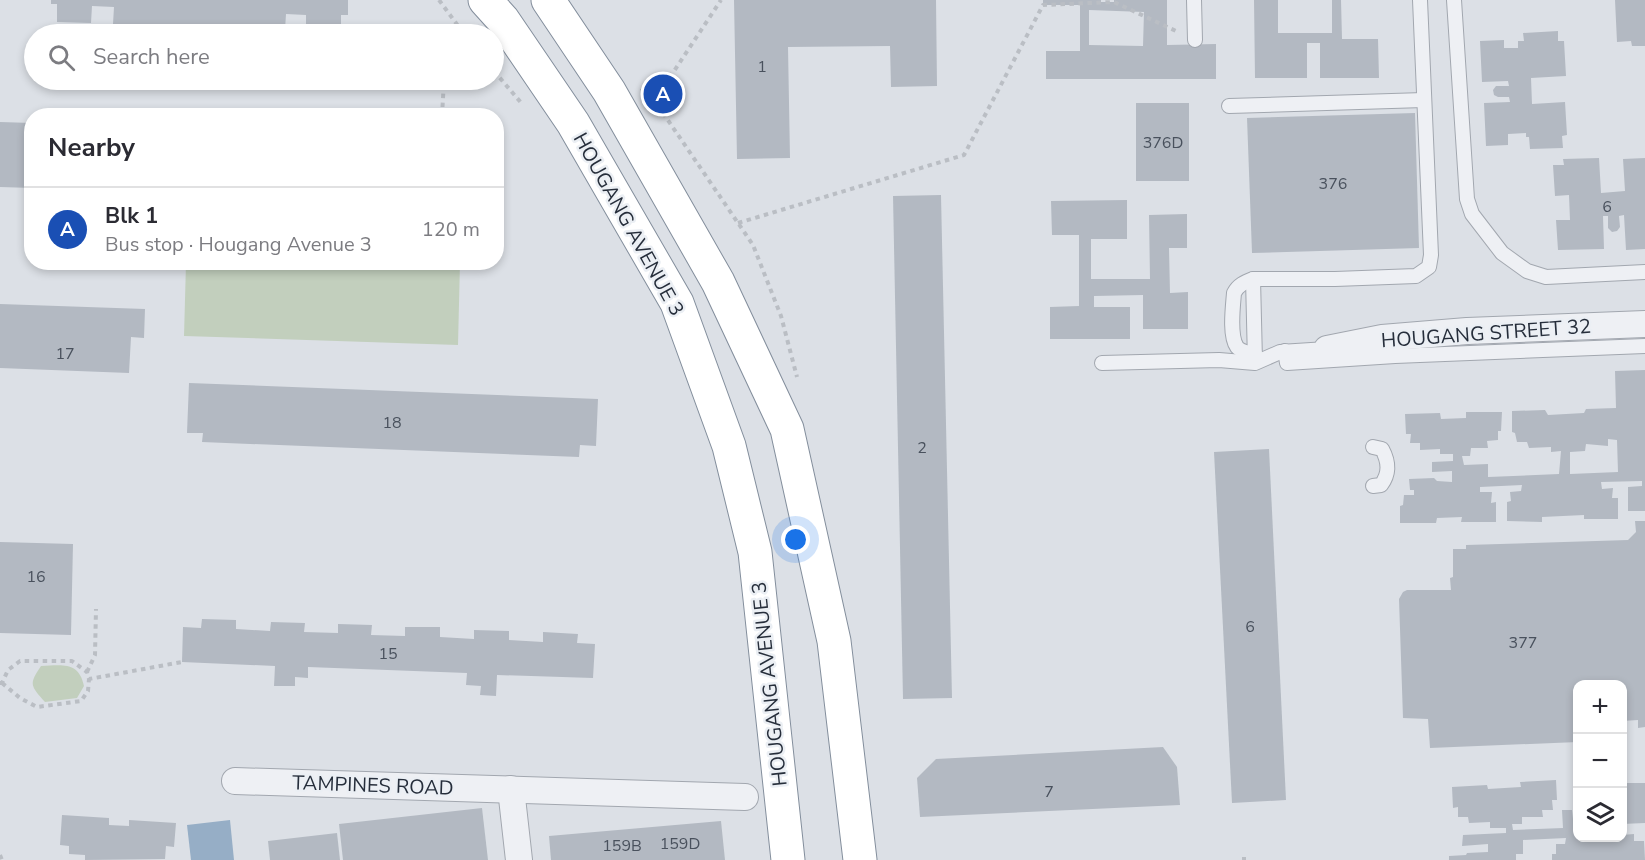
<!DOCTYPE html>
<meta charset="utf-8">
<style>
:root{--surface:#fff;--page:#f2f2f3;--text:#2b2b33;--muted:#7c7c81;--line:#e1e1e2;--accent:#cb4058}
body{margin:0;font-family:"Nunito Sans",sans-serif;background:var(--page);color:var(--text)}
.controls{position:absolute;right:18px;bottom:18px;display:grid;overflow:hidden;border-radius:12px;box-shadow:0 3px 9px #0003}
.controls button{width:54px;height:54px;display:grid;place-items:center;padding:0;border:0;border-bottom:2px solid var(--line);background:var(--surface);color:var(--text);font:30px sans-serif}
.you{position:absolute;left:796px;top:540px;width:21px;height:21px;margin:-15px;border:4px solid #fff;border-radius:50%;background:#1a73e8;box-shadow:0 0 0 9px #1a73e833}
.badge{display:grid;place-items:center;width:39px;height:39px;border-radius:50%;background:var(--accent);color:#fff;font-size:20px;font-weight:700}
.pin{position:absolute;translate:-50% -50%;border:3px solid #fff;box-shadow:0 2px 6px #0006}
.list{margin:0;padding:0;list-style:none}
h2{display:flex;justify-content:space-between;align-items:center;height:78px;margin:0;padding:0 24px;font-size:26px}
h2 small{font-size:20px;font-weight:400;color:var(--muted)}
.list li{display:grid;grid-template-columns:39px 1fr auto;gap:18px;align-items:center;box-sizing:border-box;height:84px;padding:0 24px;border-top:2px solid var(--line)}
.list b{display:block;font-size:22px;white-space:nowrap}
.list p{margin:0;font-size:20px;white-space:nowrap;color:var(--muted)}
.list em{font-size:20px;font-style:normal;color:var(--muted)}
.icon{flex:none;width:33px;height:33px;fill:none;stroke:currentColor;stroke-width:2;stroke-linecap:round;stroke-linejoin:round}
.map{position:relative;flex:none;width:1645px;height:860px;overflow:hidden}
.search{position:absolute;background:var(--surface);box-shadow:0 3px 9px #0003;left:24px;top:24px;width:480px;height:66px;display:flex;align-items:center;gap:15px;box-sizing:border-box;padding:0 21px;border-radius:33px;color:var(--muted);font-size:22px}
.panel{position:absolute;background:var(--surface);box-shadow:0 3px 9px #0003;left:24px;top:108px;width:480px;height:162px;border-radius:24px}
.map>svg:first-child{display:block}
.green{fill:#c2cfbd}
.water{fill:#96aec6}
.building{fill:#b3b9c2;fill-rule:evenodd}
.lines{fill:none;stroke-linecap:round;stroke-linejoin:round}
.lane-casing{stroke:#a2a7af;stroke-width:16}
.street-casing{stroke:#a2a7af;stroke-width:28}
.highway-casing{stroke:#838e9c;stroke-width:35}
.path{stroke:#babec4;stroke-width:4;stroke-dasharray:4.5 4.5;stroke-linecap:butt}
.lane{stroke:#eef0f4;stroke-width:14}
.street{stroke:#eef0f4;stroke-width:26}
.highway{stroke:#fff;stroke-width:33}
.labels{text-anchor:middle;stroke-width:5;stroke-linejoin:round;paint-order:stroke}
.number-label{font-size:16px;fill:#49515d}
.street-label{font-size:20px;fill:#262e3b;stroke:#ebeff4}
</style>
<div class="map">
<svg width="1645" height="860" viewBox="0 0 1645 860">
<rect width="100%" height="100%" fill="#dce0e6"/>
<g class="green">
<path d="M186,263h274l-2,82 -274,-9z"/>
<path d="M41,666c21,-1 38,-5 43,20l-7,12 -32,4c-15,-17 -16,-18 -4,-36z"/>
</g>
<path class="water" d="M230,820l4,40h-43l-4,-35z"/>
<g class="building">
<path d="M51,0h297v15h-7v18l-35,-2v-16l-20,-1 -1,16 -172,-6 1,-17 -22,-1 -1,17 -34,-1v-18h-6z"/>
<path d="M734,0h202l1,86 -46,1 -1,-41 -102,1 2,111 -53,1z"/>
<path d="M1043,0h58v2h13v-2h53v45l49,-1v35h-170v-28h34v-46h-37zM1089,10l55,2 -1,34 -54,-1z"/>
<path d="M1254,0h24v33h54v-33h9l1,39h36l1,39h-59v-35h-13v35h-52z"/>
<path d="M1615,0h30v46h-13l-1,-5 -14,1z"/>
<path d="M1558,31v10h6l2,35 -35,2 1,26 33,-2 2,33 -5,1 1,12 -33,1 -1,-12h-3v-4l-18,1v11l-22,1 -2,-43 26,-1 -1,-5h-11l-4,-2 -1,-5 3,-4h13l-1,-5 -26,1 -2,-41 24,-1v8h14v-7h6l-1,-8z"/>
<rect x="1136" y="103" width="53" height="78"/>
<path d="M1415,113l4,135 -167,5 -5,-135z"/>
<path d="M0,122l32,1v65l-32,-1z"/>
<path d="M1599,158l2,35 24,-2 -2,-32 22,-1v91l-19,1 -2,-35 -5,1 1,11 -3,4 -5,1 -4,-4v-12h-5l1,33 -46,1 -2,-30h14l-1,-25 -14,1 -2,-31h11l-1,-6z"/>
<path d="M941,195l11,503 -49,1 -10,-503z"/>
<path d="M1127,200v39h-36v40h59l-1,-64 38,-1v34h-18l1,45 18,-1v37h-45v-34l-49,1v11h36v32h-80v-32l29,-1v-71h-27l-1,-34z"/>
<path d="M0,304l145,5 -1,29 -13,-1 -2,36 -129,-5z"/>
<path d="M1645,370v141h-17v-24l14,-1v-5l-41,1 1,7 11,-1 -1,10h6v21h-34v-4l-42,2v5l-35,-1v-19l4,-1 -1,-9 11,-1 1,-6 -42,2v5h12l-1,11 5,-1v20h-35l1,-5 -25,1 -1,5h-36v-17l3,-1 1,-10h10v-5h-4l-1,-11 25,-1 3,3 15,1v-11l-20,1v-10l21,-1v-7h-13v-5l-20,1v-7h-10l1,-9h-5l-1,-20 35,-1 1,6 25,-1v-6h36l-1,19h-3v9l-11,1 1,7h-17l-1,8h-8l2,9 24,-1v13l71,-3 2,-23 -10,1v-5l-22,1 -2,-6h-10l-2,-9 -3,-1v-21l33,-1 3,5 36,-2 2,-4 30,-1 -1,-37zM1608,439l9,1 1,32 -48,2v-22l15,-1 1,-7 22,2z"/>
<path d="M189,383l409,16 -2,47 -16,-1 -1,12 -377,-15 1,-9h-16z"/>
<path d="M1269,449l17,351 -54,3 -18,-351z"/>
<path d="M1635,521h10v206l-7,1v-8l-16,1v-37h-44v58l-148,6 -2,-29 -25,-1 -4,-119 4,-7 4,-2h44l-1,-12 3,-1v-28h13v-4l162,-5 8,-8z"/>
<path d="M0,542l73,2 -2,91 -71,-2z"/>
<path d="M202,619l34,1v9l34,2 1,-9 34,1 -1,9 34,1v-9l34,1 -1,10 34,1v-9h35v10l34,2v-9l35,1v9l34,2v-10l35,2 -1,9 18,1 -2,34 -96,-3 -1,21 -16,-1 1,-9 -15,-1 1,-12 -159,-6v11l-13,-1v9h-21l1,-20 -93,-4 1,-35 18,1z"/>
<path d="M1163,747l14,20 3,38 -260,12 -3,-39 19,-19z"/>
<path d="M1556,780l1,20h-5l1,10h-11l1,7h-21v7h-10l1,6 50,-2 -1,-18h10l2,18h4v10h44v-3l12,-1v7h10l1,19h-93v-6h4v-10h9l1,-6 -43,2v14h-7v6h-67v-4l17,-1 1,-2 21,-1v-8l-26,2 1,-11 43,-2v-5h-16v-6l-21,1 -1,-6h-10v-10l-5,1 -1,-21 35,-2 1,4 33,-2 -1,-5z"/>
<path d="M1622,783h23v40l-23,1z"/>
<path d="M482,808l6,52h-145l-4,-36z"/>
<path d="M62,815l47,3v7l20,1v-6l47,3 -2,24 -8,-1 -1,13 -80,1v-5l-16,-1v-8l-9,-1z"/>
<path d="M721,821l4,39h-174l-2,-24z"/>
<path d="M337,833l3,27h-70l-2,-19z"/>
</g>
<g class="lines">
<g class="lane-casing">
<g id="lane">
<path d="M1194,0l1,40"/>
<path d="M1454,0l13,199 5,15 30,39 25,18 19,6 99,-5"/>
<path d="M1229,106l195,-6"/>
<path d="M1253,279l2,82"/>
<path d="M1285,351l2,12 108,-7 250,-10"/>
<path d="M1255,354c-6,-1 -14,-2 -18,-7 -8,-11 -4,-41 -3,-54 4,-8 11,-11 19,-14h82l81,-3 13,-9 2,-12 -11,-255"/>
<path d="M1102,363l117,-3 36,3 25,-11 47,-3"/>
<path d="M1373,447l9,2c7,13 8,24 -1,36l-8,1"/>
</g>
</g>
<g class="street-casing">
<g id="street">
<path d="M1327,349l55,-11 85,-7 178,-7"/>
<path d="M235,781l510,16"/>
<path d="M511,789l8,71"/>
</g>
</g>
<g class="highway-casing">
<g id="highway">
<path d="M485,0l18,20 70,103 104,180 52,143 26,106 33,308"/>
<path d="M548,0l61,91 109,191 69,147 47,212 26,219"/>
</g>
</g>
<g class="path">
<path d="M439,0l25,34"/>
<path d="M494,71l29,34"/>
<path d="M641,91l5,-3 107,157 28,71 16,61"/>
<path d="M655,100l66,-100"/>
<path d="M442,116l2,-36"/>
<path d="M738,223l226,-68 79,-150 71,-3 62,29"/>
<path d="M87,672l8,-17 1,-46"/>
<path d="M0,683h2l6,-13 12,-9h52l15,11 2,7 93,-17"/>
<path d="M2,683l18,15 17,9 44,-6 7,-10 1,-12"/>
<path d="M0,855l2,5"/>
<path d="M1244,857v3"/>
</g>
<use href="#lane" class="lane"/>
<use href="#street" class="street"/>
<use href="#highway" class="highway"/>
</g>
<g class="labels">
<g class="number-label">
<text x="762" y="72">1</text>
<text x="1163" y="148">376D</text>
<text x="1333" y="189">376</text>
<text x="1607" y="212">6</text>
<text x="65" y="359">17</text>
<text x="392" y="428">18</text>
<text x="922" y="453">2</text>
<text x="36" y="582">16</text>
<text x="1250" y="632">6</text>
<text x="1523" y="648">377</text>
<text x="388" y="659">15</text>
<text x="1049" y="797">7</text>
<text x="680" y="849">159D</text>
<text x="622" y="851">159B</text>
</g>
<g class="street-label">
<text transform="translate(629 224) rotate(61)" y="7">HOUGANG AVENUE 3</text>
<text transform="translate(1486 333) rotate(-4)" y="7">HOUGANG STREET 32</text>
<text transform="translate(769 684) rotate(-96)" y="7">HOUGANG AVENUE 3</text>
<text transform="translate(373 785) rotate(2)" y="7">TAMPINES ROAD</text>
</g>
</g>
</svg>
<div class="controls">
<button>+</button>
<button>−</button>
<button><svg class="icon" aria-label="layers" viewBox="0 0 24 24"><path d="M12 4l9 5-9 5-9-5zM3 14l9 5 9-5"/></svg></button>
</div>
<div class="you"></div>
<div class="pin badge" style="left:663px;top:94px;background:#1a4fb4">A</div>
<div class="search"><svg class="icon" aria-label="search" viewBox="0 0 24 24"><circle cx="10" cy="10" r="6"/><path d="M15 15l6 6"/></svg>Search here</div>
<section class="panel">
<h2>Nearby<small></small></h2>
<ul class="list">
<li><span class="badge" style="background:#1a4fb4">A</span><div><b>Blk 1</b><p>Bus stop · Hougang Avenue 3</p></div><em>120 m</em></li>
</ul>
</section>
</div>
